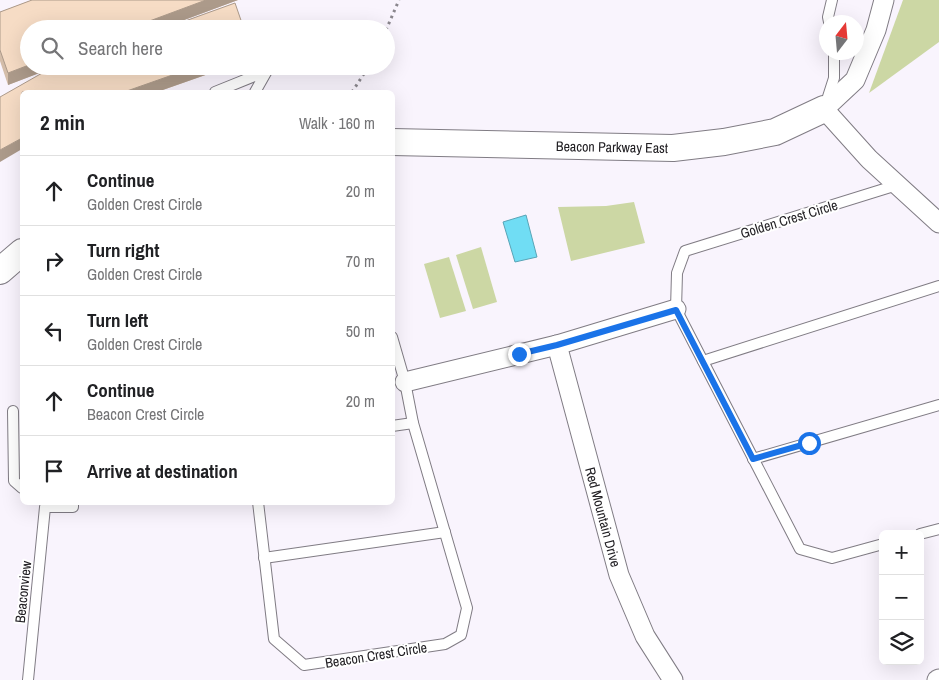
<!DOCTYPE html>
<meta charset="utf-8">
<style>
:root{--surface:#fff;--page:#f6f6f6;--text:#202124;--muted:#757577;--line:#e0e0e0}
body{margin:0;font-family:"Archivo Narrow",sans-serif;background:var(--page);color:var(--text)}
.controls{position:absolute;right:15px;bottom:15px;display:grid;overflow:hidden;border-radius:8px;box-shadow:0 5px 20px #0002}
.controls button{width:45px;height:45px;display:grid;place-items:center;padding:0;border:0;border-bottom:1px solid var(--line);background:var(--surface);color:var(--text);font:25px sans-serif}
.compass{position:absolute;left:819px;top:15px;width:45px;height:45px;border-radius:50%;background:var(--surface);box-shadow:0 5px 20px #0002;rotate:16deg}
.stop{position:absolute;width:15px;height:15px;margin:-11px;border:4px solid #1a73e8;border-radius:50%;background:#fff}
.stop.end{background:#1a73e8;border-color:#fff;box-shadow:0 1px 5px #0008}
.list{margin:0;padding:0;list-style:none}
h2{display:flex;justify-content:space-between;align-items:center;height:65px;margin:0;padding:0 20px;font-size:21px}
h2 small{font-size:16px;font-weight:400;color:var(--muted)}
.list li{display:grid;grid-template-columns:32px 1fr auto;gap:15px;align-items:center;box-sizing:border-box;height:70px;padding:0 20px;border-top:1px solid var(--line)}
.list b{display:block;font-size:19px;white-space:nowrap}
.list p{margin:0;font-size:16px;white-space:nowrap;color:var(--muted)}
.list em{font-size:16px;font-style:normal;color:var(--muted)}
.icon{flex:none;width:28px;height:28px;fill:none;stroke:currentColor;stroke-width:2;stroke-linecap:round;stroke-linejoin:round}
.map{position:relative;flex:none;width:939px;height:680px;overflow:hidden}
.search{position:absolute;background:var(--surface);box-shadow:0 5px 20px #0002;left:20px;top:20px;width:375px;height:55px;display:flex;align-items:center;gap:12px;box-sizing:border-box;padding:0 18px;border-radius:28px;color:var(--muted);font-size:19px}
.panel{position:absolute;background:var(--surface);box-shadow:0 5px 20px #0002;left:20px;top:90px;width:375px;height:415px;border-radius:8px}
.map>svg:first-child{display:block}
.green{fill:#ccd7a4}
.water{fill:#70ddf4;stroke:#59a4b6}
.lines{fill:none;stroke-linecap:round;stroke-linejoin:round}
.lane-casing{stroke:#807c84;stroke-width:12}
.street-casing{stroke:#807c84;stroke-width:21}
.secondary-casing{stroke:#807c84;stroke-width:28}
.path{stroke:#8a868d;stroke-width:3;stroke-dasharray:2.5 4;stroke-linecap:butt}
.lane{stroke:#fff;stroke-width:10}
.street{stroke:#fff;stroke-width:19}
.secondary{stroke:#fff;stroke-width:26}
.wall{fill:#d4bda9}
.shaded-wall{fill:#ac9a8a}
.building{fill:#f6dcc5;stroke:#ac9a8a}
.route{stroke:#1a73e8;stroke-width:6}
.labels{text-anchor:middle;stroke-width:4;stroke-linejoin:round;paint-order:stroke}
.street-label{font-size:14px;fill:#222024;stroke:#fff}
</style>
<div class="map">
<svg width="939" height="680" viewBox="0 0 939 680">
<rect width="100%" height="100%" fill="#f9f4fd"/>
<g class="green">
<path d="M903,0h36v42l-70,51z"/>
<path d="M634,202l11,41 -74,18 -13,-54 48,-1z"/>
<path d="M481,247l16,55 -24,7 -17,-54z"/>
<path d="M449,257l17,54 -26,7 -16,-54z"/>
</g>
<path class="water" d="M526,215l11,42 -22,5 -12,-40z"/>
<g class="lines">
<g class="lane-casing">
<g id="lane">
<path d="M829,22l-1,-5 4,-17"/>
<path d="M215,92l52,-21"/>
<path d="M255,92l13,-23"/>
<path d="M826,103l8,-25v-26"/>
<path d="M703,361l236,-75"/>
<path d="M13,411l1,70 8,7"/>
<path d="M392,426l21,-3"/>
<path d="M753,459l186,-54"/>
<path d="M258,502l16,137 30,26 141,-21 16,-9 6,-27 -54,-185 -8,-41 -13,-45"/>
<path d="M920,534l19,-5"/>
<path d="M883,544l-51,14 -32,-9 -124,-240 1,-36 8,-22 212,-66"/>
<path d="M264,558l181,-26"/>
<path d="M28,680l17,-173h28v-5"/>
</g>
</g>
<g class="street-casing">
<g id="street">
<path d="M884,0l-8,30 -21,50 -31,29 45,50 70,64"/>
<path d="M557,345l62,230 26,61 28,44"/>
<path d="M405,382l152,-37 119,-36"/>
<path d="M937,680l2,-1"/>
</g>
</g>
<g class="secondary-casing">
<g id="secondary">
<path d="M392,142l281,6 51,-6 51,-10 49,-23"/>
<path d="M0,271l22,-19"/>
</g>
</g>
<g class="path">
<path d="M386,30l13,-30"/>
<path d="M352,92l17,-26"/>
</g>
<use href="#lane" class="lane"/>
<use href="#street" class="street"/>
<use href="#secondary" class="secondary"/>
</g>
<path class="wall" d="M32,0h206l-78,29 -131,37h202l-74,26 -108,-23 -41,16 -8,-24v-49z"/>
<g class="shaded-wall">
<path d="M206,0h32l-78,29h-32z"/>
<path d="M29,65v1h29l-50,19v-12z"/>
<path d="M198,66h33l-74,26h-33z"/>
<path d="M22,138v11l-22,13v-12z"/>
</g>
<g class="building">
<path d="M32,0h174l-78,29h-99v36l-21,8 -8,-23v-38z"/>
<path d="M235,3l9,26h-81z"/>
<path d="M57,66h141l-74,26h-102v46l-22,12v-53l51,-29z"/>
</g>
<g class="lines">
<path class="route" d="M519,354l38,-9 119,-35 77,149 56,-16"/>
</g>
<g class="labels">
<g class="street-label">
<text transform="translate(612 147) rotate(1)" y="5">Beacon Parkway East</text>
<text transform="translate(789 219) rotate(-17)" y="5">Golden Crest Circle</text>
<text transform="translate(603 517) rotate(75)" y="5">Red Mountain Drive</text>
<text transform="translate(23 592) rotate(-84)" y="5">Beaconview</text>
<text transform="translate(376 655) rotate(-9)" y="5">Beacon Crest Circle</text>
</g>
</g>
</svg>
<div class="controls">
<button>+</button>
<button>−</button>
<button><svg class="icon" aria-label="layers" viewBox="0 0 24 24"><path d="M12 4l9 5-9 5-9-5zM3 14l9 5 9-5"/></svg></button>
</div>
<svg class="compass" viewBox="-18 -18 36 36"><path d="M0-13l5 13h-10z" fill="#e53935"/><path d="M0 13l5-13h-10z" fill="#757577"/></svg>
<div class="stop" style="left:809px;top:443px"></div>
<div class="stop end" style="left:519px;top:354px"></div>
<div class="search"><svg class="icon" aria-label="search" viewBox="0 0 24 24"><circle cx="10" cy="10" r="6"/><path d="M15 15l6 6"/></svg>Search here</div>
<section class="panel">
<h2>2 min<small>Walk · 160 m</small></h2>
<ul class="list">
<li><svg class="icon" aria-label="ahead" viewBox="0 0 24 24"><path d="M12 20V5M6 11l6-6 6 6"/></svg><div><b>Continue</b><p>Golden Crest Circle</p></div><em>20 m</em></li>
<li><svg class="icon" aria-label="right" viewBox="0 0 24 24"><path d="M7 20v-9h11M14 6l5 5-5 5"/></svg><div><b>Turn right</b><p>Golden Crest Circle</p></div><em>70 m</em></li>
<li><svg class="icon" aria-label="left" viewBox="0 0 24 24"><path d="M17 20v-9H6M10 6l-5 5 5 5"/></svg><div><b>Turn left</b><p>Golden Crest Circle</p></div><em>50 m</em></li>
<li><svg class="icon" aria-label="ahead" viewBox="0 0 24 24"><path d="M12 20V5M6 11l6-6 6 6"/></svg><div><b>Continue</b><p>Beacon Crest Circle</p></div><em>20 m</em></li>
<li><svg class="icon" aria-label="arrive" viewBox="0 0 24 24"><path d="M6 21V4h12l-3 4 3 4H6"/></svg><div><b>Arrive at destination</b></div></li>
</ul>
</section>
</div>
